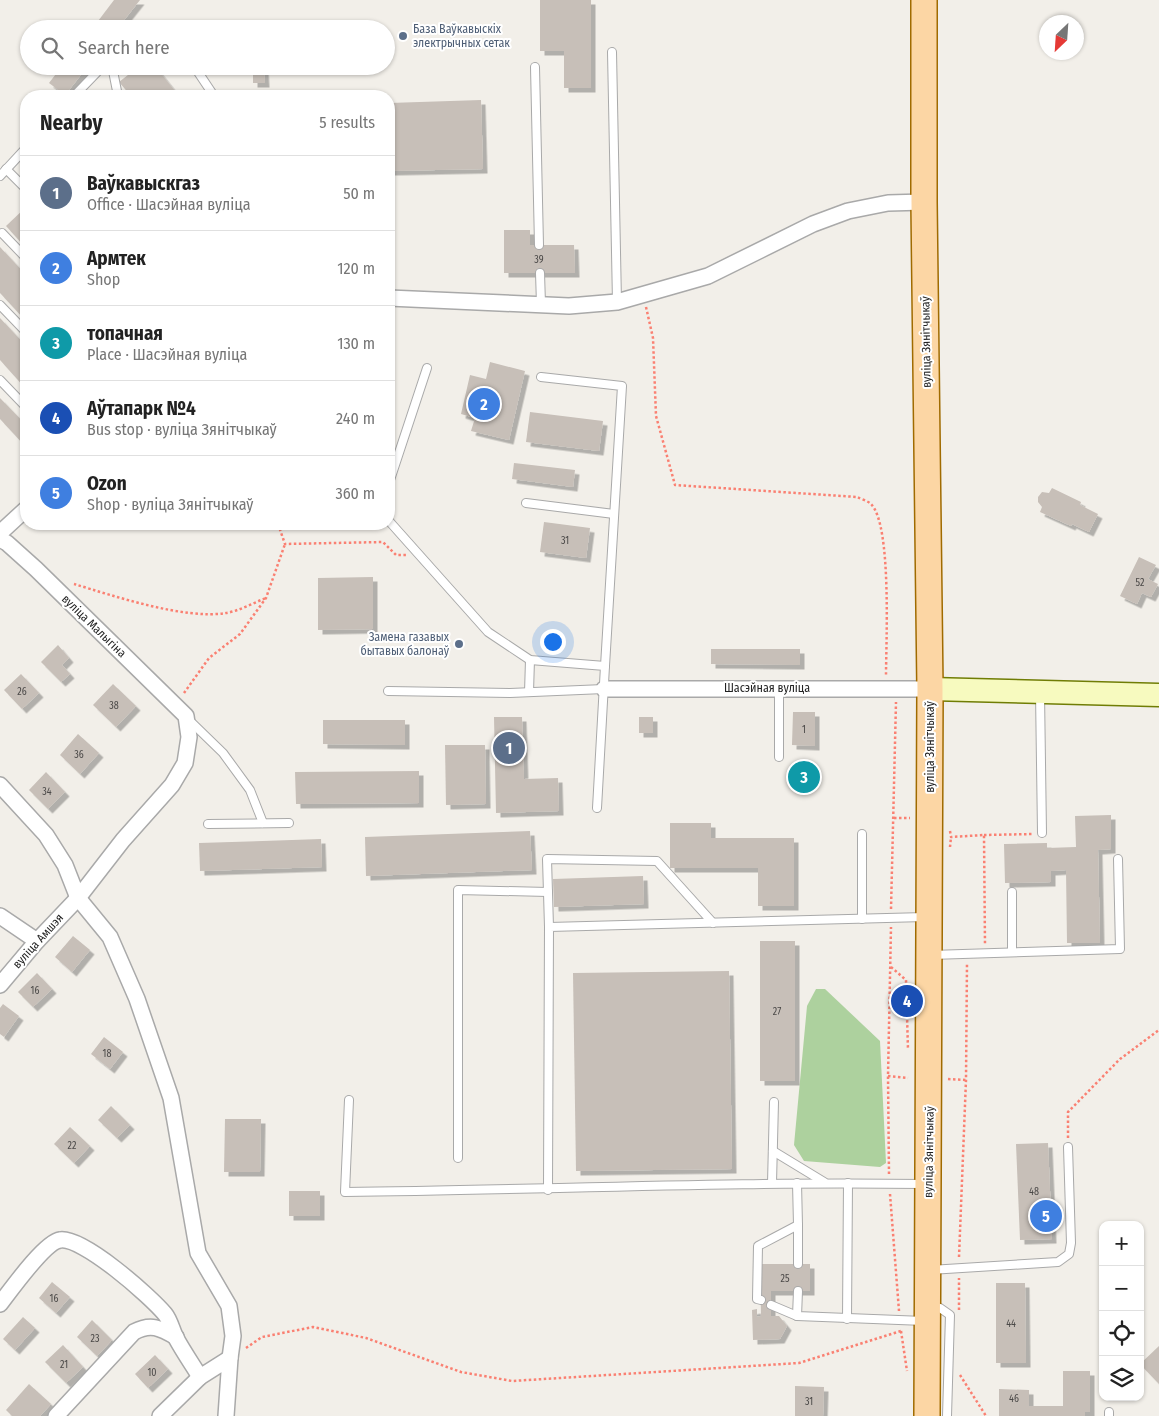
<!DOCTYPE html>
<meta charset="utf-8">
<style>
:root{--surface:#fff;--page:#f6f6f6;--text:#222;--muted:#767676;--line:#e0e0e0;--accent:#1a73e8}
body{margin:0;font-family:"Fira Sans Condensed",sans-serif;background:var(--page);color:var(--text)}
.controls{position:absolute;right:15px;bottom:15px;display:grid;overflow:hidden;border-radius:10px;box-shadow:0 1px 4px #0004}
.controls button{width:45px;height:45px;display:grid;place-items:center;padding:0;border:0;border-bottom:1px solid var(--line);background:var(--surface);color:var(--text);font:25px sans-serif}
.compass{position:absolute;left:1039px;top:15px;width:45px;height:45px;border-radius:50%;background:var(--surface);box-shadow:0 1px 4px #0004;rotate:205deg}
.you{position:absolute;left:552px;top:641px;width:18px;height:18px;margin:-12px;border:4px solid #fff;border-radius:50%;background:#1a73e8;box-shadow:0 0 0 8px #1a73e833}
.badge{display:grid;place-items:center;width:32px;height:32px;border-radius:50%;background:var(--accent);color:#fff;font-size:16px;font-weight:700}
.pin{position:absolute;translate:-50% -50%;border:2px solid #fff;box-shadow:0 1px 5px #0006}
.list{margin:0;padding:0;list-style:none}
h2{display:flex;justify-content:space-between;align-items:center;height:65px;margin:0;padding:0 20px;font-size:21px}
h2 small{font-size:16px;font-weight:400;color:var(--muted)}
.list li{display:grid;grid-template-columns:32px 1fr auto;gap:15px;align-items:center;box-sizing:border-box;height:75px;padding:0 20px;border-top:1px solid var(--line)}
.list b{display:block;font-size:19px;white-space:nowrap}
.list p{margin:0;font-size:16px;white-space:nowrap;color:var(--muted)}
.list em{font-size:16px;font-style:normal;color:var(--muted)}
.icon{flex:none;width:28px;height:28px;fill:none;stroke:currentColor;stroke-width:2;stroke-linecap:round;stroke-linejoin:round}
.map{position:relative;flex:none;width:1159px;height:1416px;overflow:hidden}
.search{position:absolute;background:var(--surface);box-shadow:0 1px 4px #0004;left:20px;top:20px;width:375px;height:55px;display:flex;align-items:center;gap:12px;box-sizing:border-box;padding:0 18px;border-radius:28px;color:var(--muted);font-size:19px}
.panel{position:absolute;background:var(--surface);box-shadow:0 1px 4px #0004;left:20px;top:90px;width:375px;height:440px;border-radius:20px}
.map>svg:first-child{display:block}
.forest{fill:#add19e}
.building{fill:#c7bfb8;filter:url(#shadow)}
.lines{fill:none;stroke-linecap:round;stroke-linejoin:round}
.lane-casing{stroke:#a9a9a9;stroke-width:10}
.street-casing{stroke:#a9a9a9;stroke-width:18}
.secondary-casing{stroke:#707d05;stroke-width:25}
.primary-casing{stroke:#a06b00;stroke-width:28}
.path{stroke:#fa8072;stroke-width:2.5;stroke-dasharray:2.5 2.5;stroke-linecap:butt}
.lane{stroke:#fff;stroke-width:8}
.street{stroke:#fff;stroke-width:15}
.secondary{stroke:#f7fabf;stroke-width:22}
.primary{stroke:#fcd6a4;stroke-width:25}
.service-dot{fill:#5c6f8a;stroke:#fff;stroke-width:2}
.labels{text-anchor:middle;stroke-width:4;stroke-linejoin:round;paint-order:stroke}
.number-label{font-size:10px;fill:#4b4948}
.service-label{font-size:12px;fill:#4e5e75;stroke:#fff;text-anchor:start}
.street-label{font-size:12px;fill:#222;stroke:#fff}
</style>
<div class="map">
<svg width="1159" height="1416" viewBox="0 0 1159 1416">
<defs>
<filter id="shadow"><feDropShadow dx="4.5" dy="4.5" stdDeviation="0" flood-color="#0004"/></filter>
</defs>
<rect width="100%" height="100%" fill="#f2efe9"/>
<path class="forest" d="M816,989h9l55,52 6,122 -6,4 -76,-6 -10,-16 13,-139z"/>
<g class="building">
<path d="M114,0h26l-23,29h-25z"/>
<path d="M540,0h51v88h-27v-37h-24z"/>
<path d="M62,66h26l-23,29 -16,-12z"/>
<path d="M129,66h26l24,30h-48l-12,-14 14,-11z"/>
<path d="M253,66h11l1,17h-12z"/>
<path d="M481,100l2,69 -94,2v-68z"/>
<path d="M26,207v41l-20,-22z"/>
<path d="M504,230h26v15h44l1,28h-71z"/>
<path d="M0,247l26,28v46l-26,-28z"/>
<path d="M0,318l26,28v43l-26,-29z"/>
<path d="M490,362l35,9 -16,69 -38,-9 4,-13 -14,-4 9,-39 16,4z"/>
<path d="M0,398l26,27v22l-26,-28z"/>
<path d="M530,412l73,9 -4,30 -73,-9z"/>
<path d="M514,463l61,7 -2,17 -61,-8z"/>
<path d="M1052,488l29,14 -1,3 18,9 -9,18 -17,-8 -1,2 -31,-14 2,-5 -4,-5v-5l4,-5 7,1z"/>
<path d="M544,522l46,6 -4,30 -46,-6z"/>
<path d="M1139,557l17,8 -8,14 10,5 -7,13 -9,-4 -5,11 -17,-8z"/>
<path d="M373,577v52l-55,1v-52z"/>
<path d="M58,645l11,13 -7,7 8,9 -9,8 -20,-20z"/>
<path d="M711,649h89v16l-89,-1z"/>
<path d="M21,674l18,19 -17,16 -18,-19z"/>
<path d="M113,684l23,22 -20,21 -23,-22z"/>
<path d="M793,712h22v34l-23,-1z"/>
<path d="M494,717h28l2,62 34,-1 1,33 -63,2z"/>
<rect x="639" y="717" width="14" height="16"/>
<path d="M323,720h82v25l-82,-1z"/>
<path d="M78,734l21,19 -19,21 -20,-19z"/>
<path d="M445,745h40l1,59 -40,1z"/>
<path d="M797,769h15v16l-15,-1z"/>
<path d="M419,771v32l-123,1 -1,-32z"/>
<path d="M46,772l19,20 -17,17 -19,-19z"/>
<path d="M1111,815v34l-13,1 2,93h-33l-1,-73 -15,1v11l-46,1 -1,-39 43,-1v5l29,-1 -1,-31z"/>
<path d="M670,823h41v15h83v68h-36v-38h-88z"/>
<path d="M530,831l2,39 -166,6 -1,-39z"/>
<path d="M321,839l1,28 -122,4 -1,-28z"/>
<path d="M643,876l1,28 -90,3 -1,-28z"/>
<path d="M73,936l17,14 -18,22 -17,-15z"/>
<rect x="760" y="941" width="35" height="140"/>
<path d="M729,971l3,198 -156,2 -3,-198z"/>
<path d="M37,973l15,16 -19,18 -15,-15z"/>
<path d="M3,1004l16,12 -15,21 -4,-3v-26z"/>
<path d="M104,1037l19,15 -13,17 -19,-15z"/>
<path d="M111,1106l19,19 -13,13 -19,-18z"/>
<path d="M225,1119h36l-1,53h-36z"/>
<path d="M70,1127l20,19 -16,17 -20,-19z"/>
<path d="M1048,1143l4,96 -32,1 -4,-96z"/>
<rect x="289" y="1191" width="31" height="25"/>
<path d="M760,1264h50v27h-39v25h8l8,10 -7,13 -27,1 -1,-30 5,-1v8l4,-1z"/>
<path d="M52,1282l18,15 -14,16 -17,-15z"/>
<path d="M996,1283h29l1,80h-30z"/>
<path d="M23,1317l12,11 -20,22 -12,-11z"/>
<path d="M92,1320l20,20 -15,16 -20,-19z"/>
<path d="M63,1345l20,22 -17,16 -21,-21z"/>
<path d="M1159,1346v38l-19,-20z"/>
<path d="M155,1355l13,14 -20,19 -13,-14z"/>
<path d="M1063,1371h27v41h-5v4h-86v-27l30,1v16h34z"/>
<path d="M29,1384l22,20 -11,12h-28l-6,-6z"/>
<path d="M795,1386l29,1 -1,29h-28z"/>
</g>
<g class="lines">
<g class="lane-casing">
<g id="lane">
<path d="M612,52l5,250"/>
<path d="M112,66l6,30"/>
<path d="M194,66l20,30"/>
<path d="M535,67l4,178"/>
<path d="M74,96l29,-30"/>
<path d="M6,169l20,20"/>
<path d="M0,176l26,-28"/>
<path d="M2,233l24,25"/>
<path d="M540,273l1,31"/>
<path d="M0,305l26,27"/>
<path d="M541,377l81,9 -17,280"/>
<path d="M0,380l26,27"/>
<path d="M389,483l38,-115"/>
<path d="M526,503l88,11"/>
<path d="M389,521l99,111 42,28 75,6 -8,142"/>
<path d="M388,691l122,2 94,-4"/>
<path d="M529,692l1,-32"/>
<path d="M1040,693l2,140"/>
<path d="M188,719l35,34 27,37 13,33"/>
<path d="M779,757v-69"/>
<path d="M208,824l81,-1"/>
<path d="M862,834v85"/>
<path d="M1012,892v60"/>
<path d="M549,927l-2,-68 110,2 56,62"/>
<path d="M931,955l189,-6 -2,-90"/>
<path d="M349,1100l-4,92c194,-2 387,-11 581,-8"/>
<path d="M773,1151l51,31"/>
<path d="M458,1158v-268l90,2"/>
<path d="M772,1183l2,-81"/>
<path d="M548,1190l1,-263 376,-10"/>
<path d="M798,1264v-39"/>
<path d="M930,1270l128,-8 11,-8 2,-11 -3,-96"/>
<path d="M761,1300l-4,-1 1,-53 40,-21 -1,-42"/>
<path d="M771,1305l26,11 127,5"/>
<path d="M930,1307l10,1 10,7 -3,101"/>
<path d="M797,1316l1,-25"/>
<path d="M847,1319l1,-136"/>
<path d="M1109,1412v4"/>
</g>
</g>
<g class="street-casing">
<g id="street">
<path d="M389,298l180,8 48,-4 91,-26 105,-52 35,-13 40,-8 36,-1"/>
<path d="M0,533l26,-24"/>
<path d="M0,539l7,4 29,26 150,147 3,21 -4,26 -13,22 -49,55 -45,58 -41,43 -37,44"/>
<path d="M604,689h326"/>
<path d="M0,785l46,50 19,30 13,33 32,39 27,62 34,99 27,155 31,53 4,30 -3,22"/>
<path d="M0,916l37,25"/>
<path d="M0,1304c10,-13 45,-62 60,-64 22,-4 90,56 105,74 5,6 7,16 11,24 7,13 16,26 24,39"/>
<path d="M56,1416l78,-84c17,-9 26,-4 42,5"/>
<path d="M160,1416l40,-39 30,-19 -4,58"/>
</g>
</g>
<g class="secondary-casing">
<path id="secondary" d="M930,689l229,6"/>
</g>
<g class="primary-casing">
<path id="primary" d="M924,0v202l6,487 -3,727"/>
</g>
<g class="path">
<path d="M646,307l7,31 3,78 19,69 182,12c4,2 11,4 14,7 21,21 15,139 15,172"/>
<path d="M278,524l7,20 98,-2 13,13h10"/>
<path d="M74,584c40,12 111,36 152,29 13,-2 27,-10 40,-15"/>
<path d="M184,693l25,-35 31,-24 26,-36 19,-54"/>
<path d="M894,818h16"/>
<path d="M950,831l1,6 33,-2 1,110"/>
<path d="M984,835l49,-1"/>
<path d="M950,847l1,-10"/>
<path d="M891,909l5,-207"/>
<path d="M891,967l15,13 2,70"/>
<path d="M888,1076l20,2"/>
<path d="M948,1079l18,1"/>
<path d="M1068,1138v-26l52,-53 39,-29"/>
<path d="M889,1174l-1,-98 3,-149"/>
<path d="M890,1194l9,117"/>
<path d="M959,1257l7,-177 1,-117"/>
<path d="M959,1310v-32"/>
<path d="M901,1331l6,40"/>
<path d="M246,1348l16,-11 51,-10 53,11 95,34 51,9 287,-18 102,-32"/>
<path d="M960,1375l26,41"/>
</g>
<use href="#lane" class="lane"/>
<use href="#street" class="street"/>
<use href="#secondary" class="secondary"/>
<use href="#primary" class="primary"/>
</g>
<g class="service-dot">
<circle cx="403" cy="36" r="5"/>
<circle cx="459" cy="644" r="5"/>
</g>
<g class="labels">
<g class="number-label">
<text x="539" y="263">39</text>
<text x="565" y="544">31</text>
<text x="1140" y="586">52</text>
<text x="22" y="695">26</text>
<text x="114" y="709">38</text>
<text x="804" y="733">1</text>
<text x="79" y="758">36</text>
<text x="47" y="795">34</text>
<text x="35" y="994">16</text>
<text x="777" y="1015">27</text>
<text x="107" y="1057">18</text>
<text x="72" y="1149">22</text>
<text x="1034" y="1195">48</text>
<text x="785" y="1282">25</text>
<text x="54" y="1302">16</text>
<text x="1011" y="1327">44</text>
<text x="95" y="1342">23</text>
<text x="64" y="1368">21</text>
<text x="152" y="1376">10</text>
<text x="1014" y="1402">46</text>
<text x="809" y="1405">31</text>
</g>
<g class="service-label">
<text x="413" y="33">База Ваўкавыскіх<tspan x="413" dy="14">электрычных сетак</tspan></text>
<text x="449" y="641" text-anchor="end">Замена газавых<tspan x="449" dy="14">бытавых балонаў</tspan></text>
</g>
<g class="street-label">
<text transform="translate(926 342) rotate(-91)" y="4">вуліца Зянітчыкаў</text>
<text transform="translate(94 626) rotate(44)" y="4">вуліца Малыгіна</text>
<text x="767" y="692">Шасэйная вуліца</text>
<text transform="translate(930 747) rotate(-90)" y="4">вуліца Зянітчыкаў</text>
<text transform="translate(38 941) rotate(-48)" y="4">вуліца Амшэя</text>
<text transform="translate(929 1152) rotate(-89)" y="4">вуліца Зянітчыкаў</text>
</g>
</g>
</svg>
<div class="controls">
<button>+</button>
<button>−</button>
<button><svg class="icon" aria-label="locate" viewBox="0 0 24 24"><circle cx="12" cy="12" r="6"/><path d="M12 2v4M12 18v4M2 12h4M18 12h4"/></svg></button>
<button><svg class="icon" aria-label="layers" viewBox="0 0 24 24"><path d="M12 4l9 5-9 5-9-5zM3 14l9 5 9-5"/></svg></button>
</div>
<svg class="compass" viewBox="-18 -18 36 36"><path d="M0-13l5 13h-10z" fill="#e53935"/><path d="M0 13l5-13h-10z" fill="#767676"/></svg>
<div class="you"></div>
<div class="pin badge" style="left:509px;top:748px;background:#5c6f8a">1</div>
<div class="pin badge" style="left:484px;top:404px;background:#3f7fe0">2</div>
<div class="pin badge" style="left:804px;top:777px;background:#0f9aa8">3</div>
<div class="pin badge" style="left:907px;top:1001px;background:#1a4fb4">4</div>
<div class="pin badge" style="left:1046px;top:1216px;background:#3f7fe0">5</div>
<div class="search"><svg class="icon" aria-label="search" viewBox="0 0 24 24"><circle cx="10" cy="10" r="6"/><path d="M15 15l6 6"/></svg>Search here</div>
<section class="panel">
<h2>Nearby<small>5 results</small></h2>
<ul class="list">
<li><span class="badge" style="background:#5c6f8a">1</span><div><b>Ваўкавыскгаз</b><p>Office · Шасэйная вуліца</p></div><em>50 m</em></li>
<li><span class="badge" style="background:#3f7fe0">2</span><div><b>Армтек</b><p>Shop</p></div><em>120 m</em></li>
<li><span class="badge" style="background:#0f9aa8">3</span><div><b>топачная</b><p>Place · Шасэйная вуліца</p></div><em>130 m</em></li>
<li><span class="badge" style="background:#1a4fb4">4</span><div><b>Аўтапарк №4</b><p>Bus stop · вуліца Зянітчыкаў</p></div><em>240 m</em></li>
<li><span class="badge" style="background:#3f7fe0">5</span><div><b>Ozon</b><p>Shop · вуліца Зянітчыкаў</p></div><em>360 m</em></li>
</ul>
</section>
</div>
